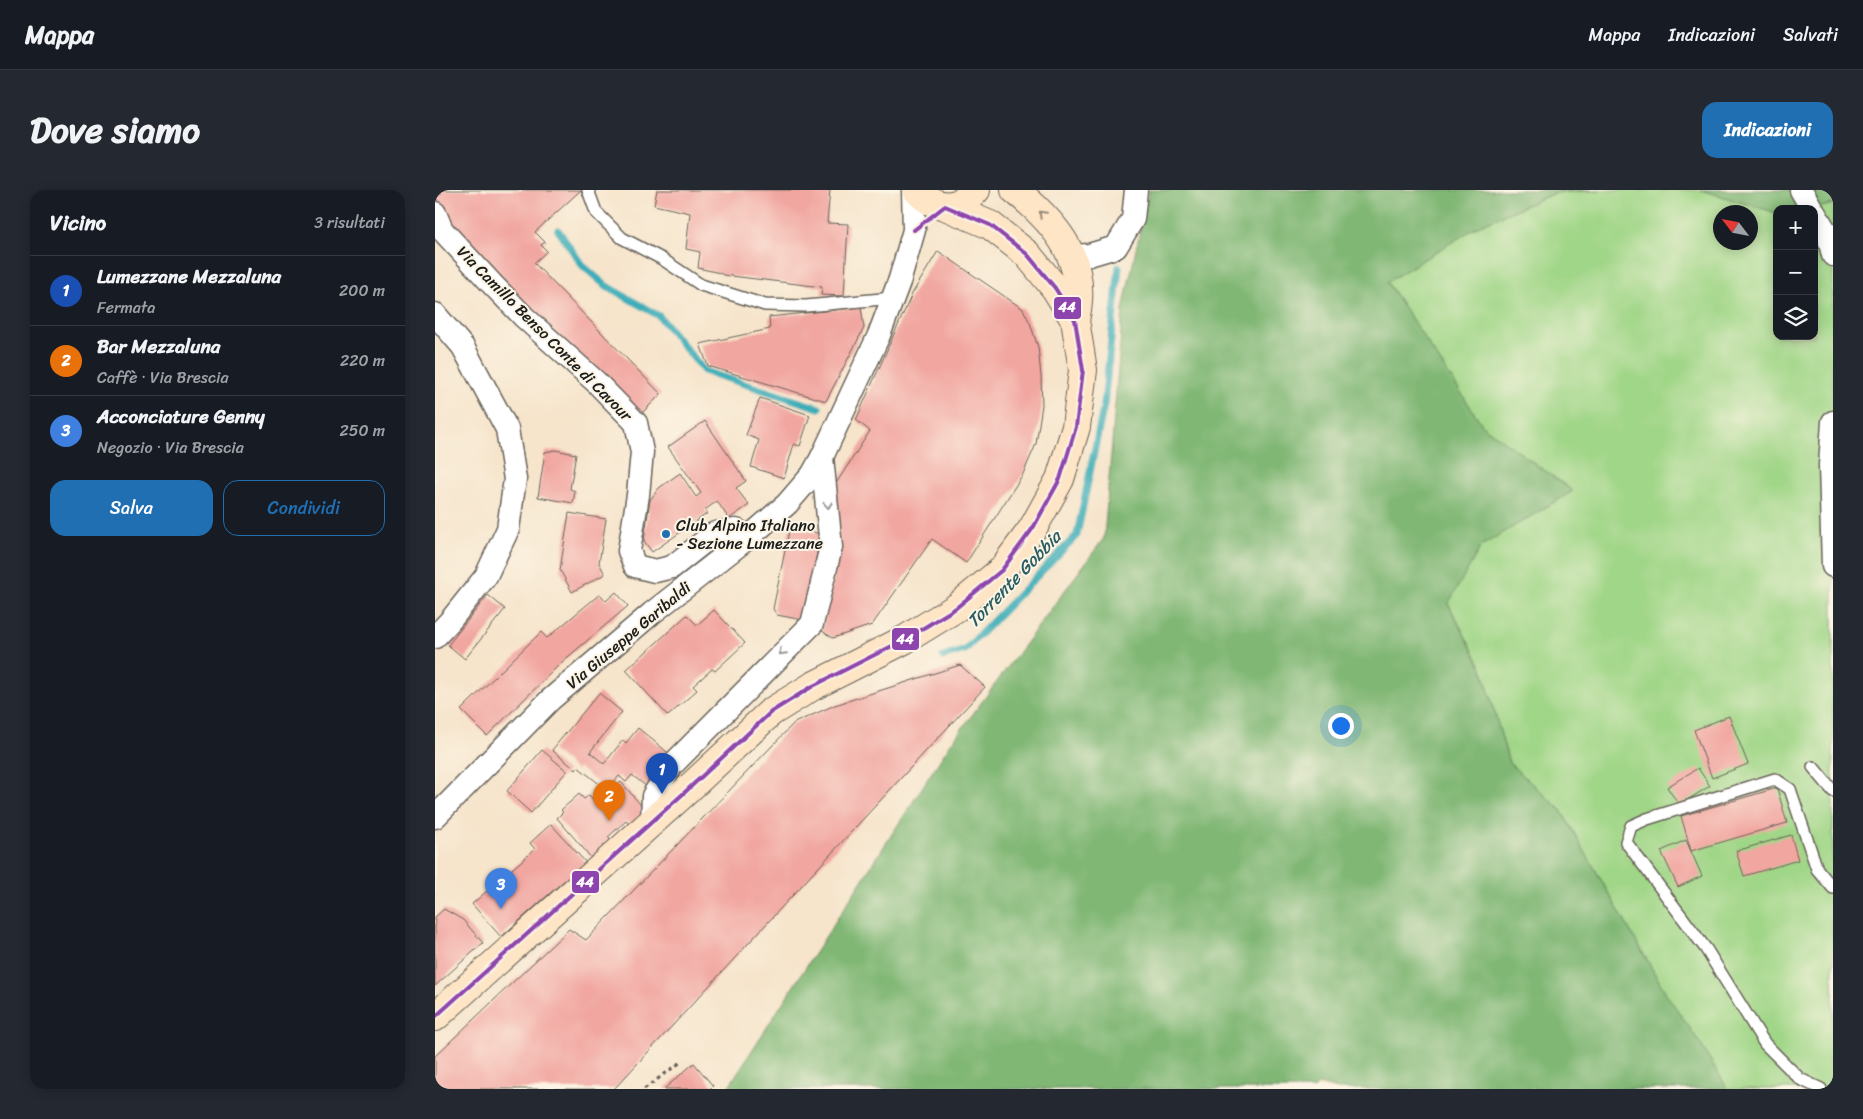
<!DOCTYPE html>
<html lang="it">
<meta charset="utf-8">
<style>
:root{--surface:#171b24;--page:#242831;--text:#f1f3f6;--muted:#9ea1a6;--line:#363941;--accent:#1f6fb2}
body{margin:0;font-family:Sriracha,sans-serif;background:var(--page);color:var(--text)}
.controls{position:absolute;right:15px;top:15px;display:grid;overflow:hidden;border-radius:10px;box-shadow:0 2px 12px #0003}
.controls button{width:45px;height:45px;display:grid;place-items:center;padding:0;border:0;border-bottom:1px solid var(--line);background:var(--surface);color:var(--text);font:25px sans-serif}
.compass{position:absolute;left:1278px;top:15px;width:45px;height:45px;border-radius:50%;background:var(--surface);box-shadow:0 2px 12px #0003;rotate:302deg}
.you{position:absolute;left:905px;top:535px;width:18px;height:18px;margin:-12px;border:4px solid #fff;border-radius:50%;background:#1a73e8;box-shadow:0 0 0 8px #1a73e833}
.badge{display:grid;place-items:center;width:32px;height:32px;border-radius:50%;background:var(--accent);color:#fff;font-size:16px;font-weight:700}
.pin{position:absolute;translate:-50% -41px;filter:drop-shadow(0 1px 2px #0008)}
.pin::after{content:'';position:absolute;top:26px;width:18px;height:15px;background:inherit;clip-path:polygon(0 0,100% 0,50% 100%)}
.list{margin:0;padding:0;list-style:none}
h2{display:flex;justify-content:space-between;align-items:center;height:65px;margin:0;padding:0 20px;font-size:21px}
h2 small{font-size:16px;font-weight:400;color:var(--muted)}
.list li{display:grid;grid-template-columns:32px 1fr auto;gap:15px;align-items:center;box-sizing:border-box;height:70px;padding:0 20px;border-top:1px solid var(--line)}
.list b{display:block;font-size:19px;white-space:nowrap}
.list p{margin:0;font-size:16px;white-space:nowrap;color:var(--muted)}
.list em{font-size:16px;font-style:normal;color:var(--muted)}
.actions{display:flex;gap:10px;padding:15px 20px}
.actions a{flex:1;padding:11px 0;border:1px solid var(--accent);border-radius:15px;text-align:center;font-size:18px;color:var(--accent)}
.actions .main{background:var(--accent);color:#fff}
.icon{flex:none;width:28px;height:28px;fill:none;stroke:currentColor;stroke-width:2;stroke-linecap:round;stroke-linejoin:round}
.map{position:relative;flex:none;width:1398px;height:899px;overflow:hidden;border-radius:15px}
header{display:flex;align-items:center;gap:30px;box-sizing:border-box;height:70px;padding:0 25px;background:var(--surface);border-bottom:1px solid var(--line)}
header strong{font-size:24px}
nav{display:flex;gap:28px;margin-inline-start:auto;font-size:18px}
.intro{display:flex;align-items:center;justify-content:space-between;box-sizing:border-box;height:120px;padding:0 30px}
h1{margin:0;font-size:35px}
.button{padding:12px 22px;border-radius:15px;background:var(--accent);color:#fff;font-size:18px;font-weight:700}
main{display:flex;gap:30px;padding:0 30px}
aside{flex:1;background:var(--surface);border-radius:15px;box-shadow:0 2px 12px #0003}
.map>svg:first-child{display:block}
.green{fill:#a0d687;stroke:#5e7952;fill-rule:evenodd}
.forest{fill:#80b774;stroke:#4e6a48}
.lines{fill:none;stroke-linecap:round;stroke-linejoin:round}
.stream{stroke:#3eaeb9;stroke-width:7}
.building{fill:#f1a6a0}
.service-casing{stroke:#686259;stroke-width:14}
.minor-casing{stroke:#686259;stroke-width:25}
.secondary-casing{stroke:#686259;stroke-width:30}
.path{stroke:#686259;stroke-width:3;stroke-dasharray:4 4;stroke-linecap:butt}
.service{stroke:#fff;stroke-width:11}
.minor{stroke:#fff;stroke-width:22}
.secondary{stroke:#fde5c5;stroke-width:28}
.bus-1-casing{stroke:#fcf5e5;stroke-width:8}
.bus-1{stroke:#8e44ad;stroke-width:4}
.oneway{stroke:#988b79}
.oneway2{stroke:#999}
.poi-dot{fill:#1f6fb2;stroke:#fcf5e5;stroke-width:2}
.labels{text-anchor:middle;stroke-width:4;stroke-linejoin:round;paint-order:stroke}
.street-label{font-size:16px;fill:#1c1c1c;stroke:#fcf5e5}
.poi-label{font-size:16px;fill:#1c1c1c;stroke:#fcf5e5;text-anchor:start}
.water-label{font-size:18px;font-style:italic;fill:#2b5e63;stroke:#fcf5e5}
.line-badge{stroke:#fcf5e5;stroke-width:2}
.badge-label{font-size:14px;text-anchor:middle;font-weight:bold;fill:#fff}
</style>
<header>
<strong>Mappa</strong>
<nav><a>Mappa</a><a>Indicazioni</a><a>Salvati</a></nav>
</header>
<div class="intro"><h1>Dove siamo</h1><a class="button">Indicazioni</a></div>
<main>
<aside>
<h2>Vicino<small>3 risultati</small></h2>
<ul class="list">
<li><span class="badge" style="background:#1a4fb4">1</span><div><b>Lumezzane Mezzaluna</b><p>Fermata</p></div><em>200 m</em></li>
<li><span class="badge" style="background:#e8710a">2</span><div><b>Bar Mezzaluna</b><p>Caffè · Via Brescia</p></div><em>220 m</em></li>
<li><span class="badge" style="background:#3f7fe0">3</span><div><b>Acconciature Genny</b><p>Negozio · Via Brescia</p></div><em>250 m</em></li>
</ul>
<div class="actions"><a class="main">Salva</a><a>Condividi</a></div>
</aside>
<div class="map">
<svg width="1398" height="899" viewBox="0 0 1398 899">
<rect width="100%" height="100%" fill="#fcf5e5"/>
<filter id="ink" filterUnits="userSpaceOnUse"><feTurbulence type="fractalNoise" baseFrequency=".02" numOctaves="2"/><feDisplacementMap in="SourceGraphic" scale="10" xChannelSelector="R" yChannelSelector="G"/><feConvolveMatrix kernelMatrix="1 2 1 2 8 2 1 2 1" color-interpolation-filters="sRGB"/></filter>
<filter id="wash" filterUnits="userSpaceOnUse"><feTurbulence type="fractalNoise" baseFrequency=".0096" numOctaves="4" result="noise"/><feDisplacementMap in="SourceGraphic" scale="20" xChannelSelector="R" yChannelSelector="G"/><feGaussianBlur stdDeviation="1.12" result="paint"/><feColorMatrix in="noise" values="0 0 0 0 0 0 0 0 0 0 0 0 0 0 0 0 0 1.4 0 .05"/><feComposite in="paint" operator="in"/></filter>
<g filter="url(#wash)">
<rect width="100%" height="100%" fill="#f6e4cb"/>
<path class="green" d="M1168,0h98l76,23v123h37v-127l19,-5v885h-105l-32,-52 -29,-42 -106,-185 -52,-47 -27,-95 -34,-65 33,-57 92,-55 -90,-65 -96,-144 91,-56 77,-33zM1286,22h30v30h-30z"/>
<g class="forest">
<path d="M714,0h454l-49,3 -76,33 -91,56 96,144 90,65 -92,55 -33,58 34,64 27,95 52,47 106,185 29,42 32,52h-390l-19,-5 -5,5h-587l222,-343 155,-208 19,-229z"/>
<path d="M1266,0h132v14l-19,5h-37v4z"/>
</g>
<g class="lines">
<g class="stream">
<path d="M123,40l24,35 23,20 54,31 45,55 115,37"/>
<path d="M508,467l22,-7 112,-115 27,-131 15,-137"/>
</g>
</g>
<g id="blocks">
<g class="building">
<path d="M5,0h141l-46,42 10,10 -4,3 6,6 -13,12 127,131 -19,19 -72,-64 -122,-125 -12,-27 5,-3z"/>
<path d="M222,0h173l-3,33 21,1 -4,72 -23,-1 1,-8 -99,-12 -3,-2 -22,-5 2,-16 -14,-3 4,-36 -36,-8z"/>
<path d="M503,61l85,58 7,14 8,24 3,29 1,29 -6,39 -13,30 -57,89 -34,-24 -60,86 -39,13 -11,-7 18,-84 -5,-62 35,-54 -14,-11 56,-126z"/>
<path d="M426,117l3,21 -38,73 -118,-35 -8,-22 70,-15 -1,-12z"/>
<path d="M325,208l50,17 -10,31 -6,-2 -10,34 -33,-11 8,-27 -13,-5z"/>
<path d="M270,231l41,60 -10,7 13,17 -20,14 -12,-18 -12,9 3,3 -56,39 -8,-11 6,-41 9,-12 21,-15 16,24 5,-4 -33,-46z"/>
<path d="M120,260l21,4 -6,35 5,2 -2,12 -35,-6 7,-45z"/>
<path d="M134,323l37,6 -7,44 6,11 -33,18 -12,-22z"/>
<path d="M360,338l26,6 -18,86 -26,-5 -4,-6 16,-78z"/>
<path d="M181,402l12,14 -66,56 -75,74 -26,-26 80,-78 6,6 53,-44 6,7z"/>
<path d="M53,405l17,14 -40,50 -17,-14z"/>
<path d="M279,420l31,33 -30,28 -3,-2 -19,17 4,4 -29,26 -42,-46 61,-55 10,10z"/>
<path d="M525,475l25,22 -371,402h-179v-33l134,-127 17,11 208,-217 41,-18z"/>
<path d="M164,503l23,19 -32,40 14,12 19,-24 3,3 12,-15 34,28 -25,31 -15,-12 -6,7 -7,-6 -12,14 -29,-23 -2,3 -24,-20z"/>
<path d="M1294,526l19,48 -36,14 -18,-48z"/>
<path d="M107,560l25,21 -36,42 -24,-22z"/>
<path d="M1263,578l12,18 -31,19 -12,-18z"/>
<path d="M186,592l25,29 -16,15 -4,-5 -18,16 6,7 -20,17 -37,-43 6,-6 -2,-2 18,-16 5,5 5,-4 7,8z"/>
<path d="M1342,598l10,35 -96,28 -10,-35z"/>
<path d="M116,634l37,41 -19,17 -3,-3 -65,58 -29,-33 63,-55 -5,-6z"/>
<path d="M1356,645l7,25 -54,16 -8,-25z"/>
<path d="M1251,650l16,36 -24,11 -17,-36z"/>
<path d="M9,719l19,11 20,23 -48,43v-69z"/>
<path d="M259,873l19,23 -3,3h-46z"/>
</g>
</g>
</g>
<g filter="url(#ink)">
<use href="#blocks" fill-opacity="0" stroke="#686259" stroke-width="1"/>
<g class="lines">
<g class="service-casing">
<g id="service">
<path d="M153,0l8,22 26,26 40,21 39,26 64,20 41,1 87,-8"/>
<path d="M1378,577l20,24"/>
<path d="M1386,899l-21,-10 -35,-35 -59,-95 -80,-107 5,-16 16,-7 128,-40 15,10 27,80 16,19"/>
</g>
</g>
<g class="minor-casing">
<g id="minor">
<path d="M1366,0l11,19"/>
<path d="M1379,22l14,23 5,20"/>
<path d="M0,23l7,17 51,55 31,32 72,65 40,41 6,29 -4,43 -9,56 6,15 20,5 17,-4 43,-34 21,-3 13,7"/>
<path d="M637,66l17,-1 27,-8 17,-28 3,-29"/>
<path d="M0,124l28,33 44,82 8,50 -7,50 -22,47 -36,45 -15,16"/>
<path d="M1398,232l-3,43 3,101"/>
<path d="M0,627l115,-117 102,-87 97,-76 38,-33 25,-29 10,-18 57,-122 21,-56 14,-49 -1,-40"/>
<path d="M217,631l1,-25 19,-31 140,-141 19,-77 -9,-90"/>
</g>
</g>
<g class="secondary-casing">
<g id="secondary">
<path d="M482,0c18,20 41,21 59,0"/>
<path d="M580,0c43,35 74,72 60,130"/>
<path d="M0,827l249,-224 87,-81 42,-26 91,-46 52,-32 46,-38 31,-42 27,-49 16,-52 7,-57 -8,-50 -20,-32 -28,-34 -37,-29 -45,-19"/>
</g>
</g>
<path class="path" d="M209,899l37,-27"/>
<use href="#service" class="service"/>
<use href="#minor" class="minor"/>
<use href="#secondary" class="secondary"/>
<g class="bus-1-casing">
<path id="bus-1" d="M0,827l249,-224 87,-81 42,-26 91,-46 52,-32 46,-38 31,-42 27,-49 16,-52 7,-57 -8,-50 -20,-32 -28,-34 -37,-29 -45,-19 -31,24"/>
</g>
<use href="#bus-1" class="bus-1"/>
</g>
<defs><path id="oneway-chevron" d="M-2-3.5L2.5 0L-2 3.5" fill="none" stroke-width="1.6" stroke-linecap="round" stroke-linejoin="round" transform="scale(1.25)"/></defs>
<use class="oneway" href="#oneway-chevron" transform="translate(607 24) rotate(-134)"/>
<g class="oneway2">
<use href="#oneway-chevron" transform="translate(393 315) rotate(85)"/>
<use href="#oneway-chevron" transform="translate(347 462) rotate(135)"/>
</g>
</g>
<circle class="poi-dot" cx="231" cy="344" r="5"/>
<g class="labels">
<g class="street-label">
<text transform="translate(110 143) rotate(45)" y="6">Via Camillo Benso Conte di Cavour</text>
<text transform="translate(193 445) rotate(-40)" y="6">Via Giuseppe Garibaldi</text>
</g>
<g class="poi-label">
<text x="241" y="341">Club Alpino Italiano<tspan x="241" dy="18">- Sezione Lumezzane</tspan></text>
</g>
<g class="water-label">
<text transform="translate(579 389) rotate(-46)" y="6">Torrente Gobbia</text>
</g>
</g>
<g class="line-badge">
<rect x="618" y="106" width="29" height="24" rx="5" fill="#8e44ad"/>
<rect x="456" y="437" width="29" height="24" rx="5" fill="#8e44ad"/>
<rect x="136" y="680" width="29" height="24" rx="5" fill="#8e44ad"/>
</g>
<g class="badge-label">
<text x="632" y="122">44</text>
<text x="470" y="454">44</text>
<text x="150" y="697">44</text>
</g>
</svg>
<div class="controls">
<button>+</button>
<button>−</button>
<button><svg class="icon" aria-label="layers" viewBox="0 0 24 24"><path d="M12 4l9 5-9 5-9-5zM3 14l9 5 9-5"/></svg></button>
</div>
<svg class="compass" viewBox="-18 -18 36 36"><path d="M0-13l5 13h-10z" fill="#e53935"/><path d="M0 13l5-13h-10z" fill="#9ea1a6"/></svg>
<div class="you"></div>
<div class="pin badge" style="left:227px;top:604px;background:#1a4fb4">1</div>
<div class="pin badge" style="left:174px;top:631px;background:#e8710a">2</div>
<div class="pin badge" style="left:66px;top:719px;background:#3f7fe0">3</div>
</div>
</main>
